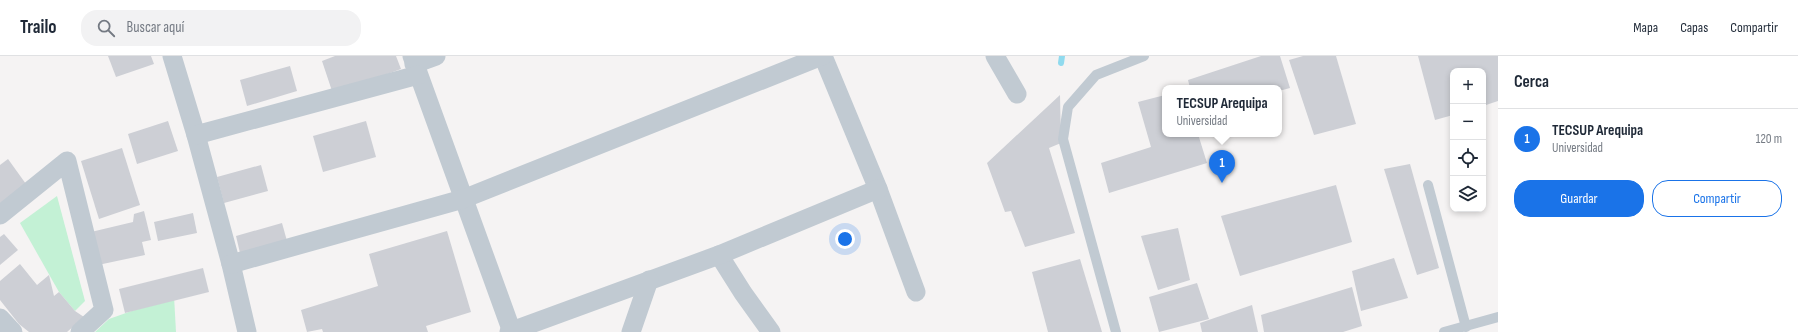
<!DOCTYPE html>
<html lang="es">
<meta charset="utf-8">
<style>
:root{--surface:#fff;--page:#f2f2f3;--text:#1f2937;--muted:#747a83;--line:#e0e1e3;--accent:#1a73e8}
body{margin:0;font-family:"Sofia Sans Condensed",sans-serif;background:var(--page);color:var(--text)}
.controls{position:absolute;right:12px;top:12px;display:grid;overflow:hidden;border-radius:8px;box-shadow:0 2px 6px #0003}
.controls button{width:36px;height:36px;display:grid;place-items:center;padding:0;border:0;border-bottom:1px solid var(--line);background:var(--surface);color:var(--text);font:20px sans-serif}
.you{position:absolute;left:845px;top:183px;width:14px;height:14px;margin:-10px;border:3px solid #fff;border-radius:50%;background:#1a73e8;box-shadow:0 0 0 6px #1a73e833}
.badge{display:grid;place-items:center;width:26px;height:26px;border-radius:50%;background:var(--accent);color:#fff;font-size:13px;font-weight:700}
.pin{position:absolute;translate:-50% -33px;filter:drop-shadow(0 1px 2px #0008)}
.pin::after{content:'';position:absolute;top:21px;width:14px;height:12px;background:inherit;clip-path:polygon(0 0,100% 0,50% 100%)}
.popup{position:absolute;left:1162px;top:29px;width:120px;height:52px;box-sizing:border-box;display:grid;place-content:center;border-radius:8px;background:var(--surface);filter:drop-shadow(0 1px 3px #0005);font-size:13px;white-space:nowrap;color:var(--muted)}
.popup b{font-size:15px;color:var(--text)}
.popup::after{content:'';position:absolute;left:50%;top:100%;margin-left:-8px;border:8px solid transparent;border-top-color:var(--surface)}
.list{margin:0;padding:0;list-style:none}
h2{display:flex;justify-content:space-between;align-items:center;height:52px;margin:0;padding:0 16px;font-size:17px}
h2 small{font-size:13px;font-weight:400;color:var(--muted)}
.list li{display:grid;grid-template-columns:26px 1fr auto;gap:12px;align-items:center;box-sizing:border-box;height:60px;padding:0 16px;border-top:1px solid var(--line)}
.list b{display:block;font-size:15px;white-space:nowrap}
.list p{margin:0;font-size:13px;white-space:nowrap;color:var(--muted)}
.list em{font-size:13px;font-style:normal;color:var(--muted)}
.actions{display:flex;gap:8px;padding:12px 16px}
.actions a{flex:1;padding:9px 0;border:1px solid var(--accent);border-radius:16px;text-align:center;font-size:14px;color:var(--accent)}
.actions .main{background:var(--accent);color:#fff}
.icon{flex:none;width:22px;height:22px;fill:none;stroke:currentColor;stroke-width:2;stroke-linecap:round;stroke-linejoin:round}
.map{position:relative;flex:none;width:1498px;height:276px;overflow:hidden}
header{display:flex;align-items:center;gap:24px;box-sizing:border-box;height:56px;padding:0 20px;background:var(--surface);border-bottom:1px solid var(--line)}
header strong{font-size:19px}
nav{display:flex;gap:22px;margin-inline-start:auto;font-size:14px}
.search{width:280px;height:36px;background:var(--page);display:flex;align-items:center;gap:10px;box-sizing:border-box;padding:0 14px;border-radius:16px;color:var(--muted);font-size:15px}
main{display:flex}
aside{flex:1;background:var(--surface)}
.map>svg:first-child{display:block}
.green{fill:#c3f1d5}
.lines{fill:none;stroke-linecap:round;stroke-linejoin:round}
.stream{stroke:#90daee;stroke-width:6}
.building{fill:#cdcfd5}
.service{stroke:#c1cad2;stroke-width:10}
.minor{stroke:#c1cad2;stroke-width:19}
</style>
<header>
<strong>Trailo</strong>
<div class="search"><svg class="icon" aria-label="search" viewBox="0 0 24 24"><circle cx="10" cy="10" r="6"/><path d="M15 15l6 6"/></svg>Buscar aquí</div>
<nav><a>Mapa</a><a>Capas</a><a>Compartir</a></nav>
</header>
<main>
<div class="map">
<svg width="1498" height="276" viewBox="0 0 1498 276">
<rect width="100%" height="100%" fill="#f5f3f3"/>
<g class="green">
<path d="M57,140l28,105 -10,10 -16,-19 -39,-69z"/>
<path d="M174,240l2,36h-81l14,-13z"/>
</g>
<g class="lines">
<path class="stream" d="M1061,7l1,-7"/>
</g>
<g class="building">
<path d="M108,0h43l3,8 -38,13z"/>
<path d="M335,0h61l5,13 -68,25 -11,-33z"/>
<path d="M1261,0h19l10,32 -11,3v-3h-89l-2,-8z"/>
<path d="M1303,0h33l20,68 -42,11 -25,-75z"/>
<path d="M1418,0h80v45l-15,5v-35h-30v44l-18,5z"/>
<path d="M290,10l7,25 -50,15 -7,-26z"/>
<path d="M1060,39l1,48 -12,5 26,85 -50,14 -14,-36 -6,1 -18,-49z"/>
<path d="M1165,39v39h33l9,29 -98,30 -8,-30 50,-16 -13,-45z"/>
<path d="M168,65l10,30 -41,13 -9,-30z"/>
<path d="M366,65l10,36 -53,15 -10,-36z"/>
<path d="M122,92l18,57 -41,14 -18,-58z"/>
<path d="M8,103l18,25 -26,25v-44z"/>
<path d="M1410,108l29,104 -22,7 -33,-106z"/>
<path d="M261,109l7,26 -44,12 -7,-26z"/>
<path d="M1336,129l16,57 -112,34 -19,-60z"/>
<path d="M144,155l7,29 -9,2 3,13 -47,10 -7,-33 42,-10 1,-8z"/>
<path d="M193,157l4,20 -39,8 -4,-19z"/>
<path d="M282,167l5,18 -47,12 -4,-17z"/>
<path d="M1178,172l12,52 -32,10 -17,-54z"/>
<path d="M447,175l24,81 -45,14 2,6h-105l-1,-3 -15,3 -6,-22 77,-24 -9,-32z"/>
<path d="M4,178l14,16 -18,15v-28z"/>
<path d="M1394,202l14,40 -47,13 -9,-40z"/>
<path d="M1080,203l22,73h-54l-16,-60z"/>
<path d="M20,208l17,21 12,-10 5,21 5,-4 16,19 9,6 -17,15h-38l-10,-8 -19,-24v-19z"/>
<path d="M203,212l6,24 -84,21 -6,-24z"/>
<path d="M1197,227l12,36 -50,13 -10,-35z"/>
<path d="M1352,231l10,39 -19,6h-79l-3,-17z"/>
<path d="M1252,249l6,27h-56l-2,-9z"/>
</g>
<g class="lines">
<g class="service">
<path d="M1428,129l38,142"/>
<path d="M1116,276l-53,-193 5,-32 28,-32 48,-19"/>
<path d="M1444,276l54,-15"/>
</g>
<g class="minor">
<path d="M172,0l24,79 35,129 16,68"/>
<path d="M412,0l100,276"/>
<path d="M823,0l55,133 38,103"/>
<path d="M995,0l22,38"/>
<path d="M414,8l22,-8"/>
<path d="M196,79l222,-60"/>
<path d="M0,159l67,-54 37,149 -24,22"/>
<path d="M719,199l24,38 28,39"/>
<path d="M231,208l232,-65 359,-143"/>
<path d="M0,262l13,14"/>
<path d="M509,276l210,-77 159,-66"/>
<path d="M631,276l18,-52"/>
</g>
</g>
</svg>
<div class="controls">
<button>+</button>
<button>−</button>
<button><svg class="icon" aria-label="locate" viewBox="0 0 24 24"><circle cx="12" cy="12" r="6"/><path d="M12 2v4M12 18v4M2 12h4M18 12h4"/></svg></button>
<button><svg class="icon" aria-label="layers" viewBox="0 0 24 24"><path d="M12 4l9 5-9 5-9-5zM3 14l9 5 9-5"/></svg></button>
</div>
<div class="you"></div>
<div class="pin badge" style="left:1222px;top:127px">1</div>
<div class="popup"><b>TECSUP Arequipa</b>Universidad</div>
</div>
<aside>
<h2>Cerca<small></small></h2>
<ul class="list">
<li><span class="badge">1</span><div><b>TECSUP Arequipa</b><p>Universidad</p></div><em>120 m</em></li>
</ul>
<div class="actions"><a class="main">Guardar</a><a>Compartir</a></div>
</aside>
</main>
